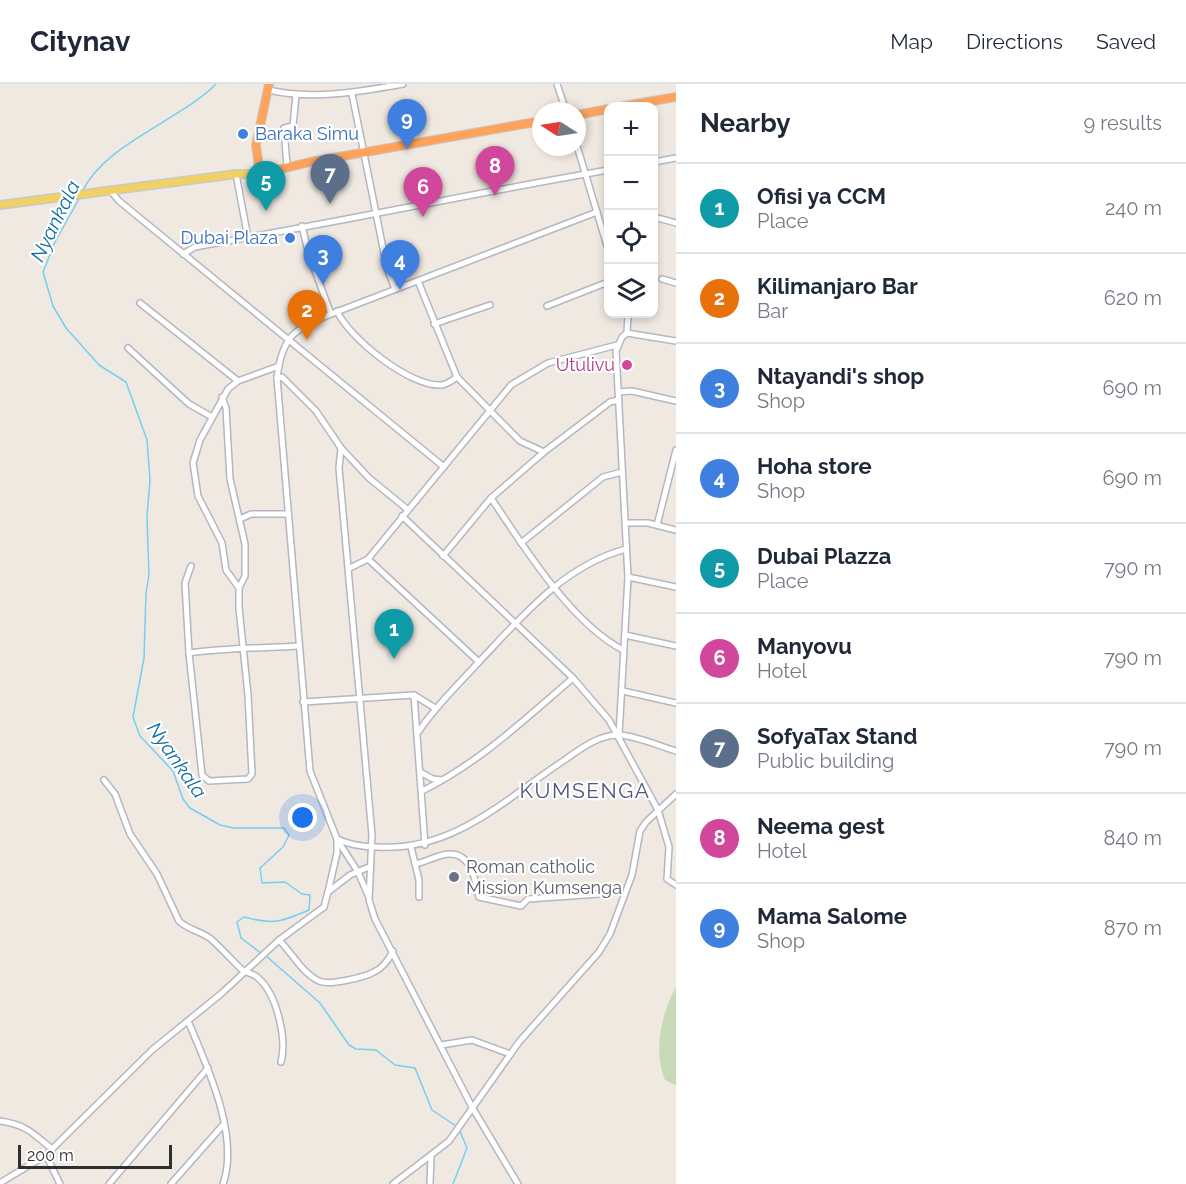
<!DOCTYPE html>
<meta charset="utf-8">
<style>
:root{--surface:#fff;--page:#f6f6f7;--text:#1f2937;--muted:#747a83;--line:#e0e1e3;--accent:#4264fb}
body{margin:0;font-family:Raleway,sans-serif;background:var(--page);color:var(--text)}
.controls{position:absolute;right:18px;top:18px;display:grid;overflow:hidden;border-radius:12px;box-shadow:0 3px 9px #0003}
.controls button{width:54px;height:54px;display:grid;place-items:center;padding:0;border:0;border-bottom:2px solid var(--line);background:var(--surface);color:var(--text);font:30px sans-serif}
.compass{position:absolute;left:532px;top:18px;width:54px;height:54px;border-radius:50%;background:var(--surface);box-shadow:0 3px 9px #0003;rotate:282deg}
.scale{position:absolute;left:18px;bottom:15px;width:154px;box-sizing:border-box;padding-left:6px;border:3px solid #2e2e2e;border-top:0;font-size:16px;line-height:21px;white-space:nowrap;color:#2e2e2e;-webkit-text-stroke:4px #fff;paint-order:stroke}
.you{position:absolute;left:303px;top:734px;width:21px;height:21px;margin:-15px;border:4px solid #fff;border-radius:50%;background:#1a73e8;box-shadow:0 0 0 9px #1a73e833}
.badge{display:grid;place-items:center;width:39px;height:39px;border-radius:50%;background:var(--accent);color:#fff;font-size:20px;font-weight:700}
.pin{position:absolute;translate:-50% -50px;filter:drop-shadow(0 2px 3px #0008)}
.pin::after{content:'';position:absolute;top:32px;width:21px;height:18px;background:inherit;clip-path:polygon(0 0,100% 0,50% 100%)}
.list{margin:0;padding:0;list-style:none}
h2{display:flex;justify-content:space-between;align-items:center;height:78px;margin:0;padding:0 24px;font-size:26px}
h2 small{font-size:20px;font-weight:400;color:var(--muted)}
.list li{display:grid;grid-template-columns:39px 1fr auto;gap:18px;align-items:center;box-sizing:border-box;height:90px;padding:0 24px;border-top:2px solid var(--line)}
.list b{display:block;font-size:22px;white-space:nowrap}
.list p{margin:0;font-size:20px;white-space:nowrap;color:var(--muted)}
.list em{font-size:20px;font-style:normal;color:var(--muted)}
.icon{flex:none;width:33px;height:33px;fill:none;stroke:currentColor;stroke-width:2;stroke-linecap:round;stroke-linejoin:round}
.map{position:relative;flex:none;width:676px;height:1100px;overflow:hidden}
header{display:flex;align-items:center;gap:36px;box-sizing:border-box;height:84px;padding:0 30px;background:var(--surface);border-bottom:2px solid var(--line)}
header strong{font-size:28px}
nav{display:flex;gap:33px;margin-inline-start:auto;font-size:21px}
main{display:flex}
aside{flex:1;background:var(--surface)}
.map>svg:first-child{display:block}
.cemetery{fill:#c8d9b8}
.lines{fill:none;stroke-linecap:round;stroke-linejoin:round}
.stream{stroke:#75cff0;stroke-width:1.5}
.minor-casing{stroke:#b4b7c1;stroke-width:8}
.major-casing{stroke:#c9c9c9;stroke-width:10}
.highway-casing{stroke:#c9c9c9;stroke-width:10}
.minor{stroke:#fff;stroke-width:5}
.major{stroke:#f2d163;stroke-width:7}
.highway{stroke:#ffa35c;stroke-width:8}
.shop-dot{fill:#3f7fe0;stroke:#fff;stroke-width:2}
.hotel-dot{fill:#d1479c;stroke:#fff;stroke-width:2}
.worship-dot{fill:#6b7280;stroke:#fff;stroke-width:2}
.labels{text-anchor:middle;stroke-width:4.5;stroke-linejoin:round;paint-order:stroke}
.shop-label{font-size:18px;fill:#366cbe;stroke:#fff;text-anchor:start}
.hotel-label{font-size:18px;fill:#b23c85;stroke:#fff;text-anchor:end}
.worship-label{font-size:18px;fill:#5b616d;stroke:#fff;text-anchor:start}
.water-label{font-size:20px;font-style:italic;fill:#0d6fa3;stroke:#fff}
.quarter-label{font-size:21px;letter-spacing:1.5px;fill:#4d5680;stroke:#fff}
</style>
<header>
<strong>Citynav</strong>
<nav><a>Map</a><a>Directions</a><a>Saved</a></nav>
</header>
<main>
<div class="map">
<svg width="676" height="1100" viewBox="0 0 676 1100">
<rect width="100%" height="100%" fill="#efe9e1"/>
<path class="cemetery" d="M676,903v98h-1l-10,-5c-12,-29 -4,-66 11,-93z"/>
<g class="lines">
<g class="stream">
<path d="M82,108c22,-48 99,-72 134,-108"/>
<path d="M80,113l-25,45 -12,30 10,34 13,22 33,37 27,17 21,58 3,40 -3,36 2,59 -3,18 -2,65 -11,59 7,19 33,35 10,28 7,9 30,17 14,3h50l5,7 -6,12 -23,21 2,15 23,-1 17,12 8,1 -1,15c-28,12 -35,15 -65,7l-7,5 4,16 20,15"/>
<path d="M265,871l55,48 29,42 7,4 20,1 19,15 20,3 17,42 24,16"/>
<path d="M453,1100l14,-36 -8,-19"/>
</g>
<g class="minor-casing">
<g id="minor">
<path d="M557,0l9,27"/>
<path d="M268,6c45,10 90,2 135,-6"/>
<path d="M352,10l35,174 8,21"/>
<path d="M577,62l31,103"/>
<path d="M654,78l22,-4"/>
<path d="M287,82l-3,-38 9,-2 3,-31"/>
<path d="M236,90l12,64"/>
<path d="M110,106l9,11 325,266"/>
<path d="M654,133l22,6"/>
<path d="M302,142l7,29 22,59"/>
<path d="M183,170l12,-7c138,-24 275,-53 413,-77"/>
<path d="M662,195l14,4"/>
<path d="M418,197l39,96 63,64 24,11"/>
<path d="M140,219l98,78"/>
<path d="M547,222l61,-24"/>
<path d="M337,227c12,27 73,76 104,74 5,0 12,-5 16,-8"/>
<path d="M434,240l56,-19"/>
<path d="M627,249l49,8"/>
<path d="M128,264l61,56 23,13"/>
<path d="M277,294l5,-1 34,34 25,37 28,30 38,31"/>
<path d="M618,308l14,-1 44,10"/>
<path d="M222,313l4,11 4,71 15,65v32l-6,12v20l9,87 4,79 -4,5 -39,2 -7,-6 -13,-122c36,-5 73,-5 110,-7"/>
<path d="M341,364l-2,20 33,367 -3,65 6,19 97,188 46,77"/>
<path d="M491,414c33,49 80,125 132,152"/>
<path d="M402,432l171,162 36,42 49,90 11,37 -2,32 9,6"/>
<path d="M240,435l11,-5h37"/>
<path d="M625,439h23l28,7"/>
<path d="M657,441l19,-75"/>
<path d="M521,459l82,-66 19,-5"/>
<path d="M443,472l48,-58 53,-46 66,-50 9,-2"/>
<path d="M368,475l111,103"/>
<path d="M350,484l18,-9 143,-174 37,-22 69,-18"/>
<path d="M628,493l48,10"/>
<path d="M239,504l-13,-18 -4,-27 -24,-47 -5,-33 7,-23 28,-51 10,-8 41,-15"/>
<path d="M625,551l51,11"/>
<path d="M189,569l-4,-70 6,-17"/>
<path d="M623,607l53,12"/>
<path d="M414,611l11,150"/>
<path d="M303,618l111,-7 21,13"/>
<path d="M419,647c16,-24 37,-44 57,-66 43,-45 86,-99 150,-116"/>
<path d="M619,651l9,-158 -12,-226 6,-14 5,-4 1,-19"/>
<path d="M420,688l13,7 9,1"/>
<path d="M104,696l11,14 15,40 27,40 22,47c9,9 22,10 32,18 10,9 20,20 30,30 5,4 11,4 16,8 20,16 30,62 24,85"/>
<path d="M422,707c57,-28 103,-72 151,-113"/>
<path d="M337,755c13,6 25,8 40,8 77,5 128,-48 189,-88 14,-10 34,-25 53,-24 18,1 40,11 57,16"/>
<path d="M338,757l20,31 10,23"/>
<path d="M411,763l8,33v17"/>
<path d="M415,780c11,-2 22,-9 33,-10 24,-2 27,27 31,43l42,9 7,-7 71,-5"/>
<path d="M328,808l9,-39v-14l-27,-68 -33,-393c5,-42 17,-49 54,-64l266,-102"/>
<path d="M279,856c13,13 24,34 40,41 10,5 46,-4 55,-9 9,-4 15,-13 19,-21"/>
<path d="M188,937c19,45 52,115 35,163"/>
<path d="M441,961l31,-5 38,14"/>
<path d="M0,1037c27,4 32,12 52,28"/>
<path d="M46,1071l14,29"/>
<path d="M0,1099l46,-28 106,-105 70,-57 57,-53 45,-33 4,-15 22,-17 19,-8"/>
<path d="M109,1100l99,-116"/>
<path d="M171,1100l52,-59"/>
<path d="M393,1100l38,-29"/>
<path d="M430,1100l1,-29 18,-14 70,-99 80,-90 11,-18 22,-59 8,-44 6,-9 30,-28"/>
</g>
</g>
<g class="major-casing">
<path id="major" d="M0,121l236,-31h24"/>
</g>
<g class="highway-casing">
<g id="highway">
<path d="M269,0l-13,61 4,29 50,-12 231,-41"/>
<path d="M624,22l52,-9"/>
<path d="M577,31l31,-6"/>
</g>
</g>
<use href="#minor" class="minor"/>
<use href="#major" class="major"/>
<use href="#highway" class="highway"/>
</g>
<g class="shop-dot">
<circle cx="243" cy="50" r="6"/>
<circle cx="290" cy="154" r="6"/>
</g>
<circle class="hotel-dot" cx="627" cy="281" r="6"/>
<circle class="worship-dot" cx="454" cy="793" r="6"/>
<g class="labels">
<g class="shop-label">
<text x="255" y="56">Baraka Simu</text>
<text x="278" y="160" text-anchor="end">Dubai Plaza</text>
</g>
<g class="hotel-label">
<text x="615" y="287">Utulivu</text>
</g>
<g class="worship-label">
<text x="466" y="789">Roman catholic<tspan x="466" dy="21">Mission Kumsenga</tspan></text>
</g>
<g class="water-label">
<text transform="translate(55 137) rotate(-64)" y="7">Nyankala</text>
<text transform="translate(177 676) rotate(55)" y="7">Nyankala</text>
</g>
<g class="quarter-label">
<text x="585" y="714">KUMSENGA</text>
</g>
</g>
</svg>
<div class="controls">
<button>+</button>
<button>−</button>
<button><svg class="icon" aria-label="locate" viewBox="0 0 24 24"><circle cx="12" cy="12" r="6"/><path d="M12 2v4M12 18v4M2 12h4M18 12h4"/></svg></button>
<button><svg class="icon" aria-label="layers" viewBox="0 0 24 24"><path d="M12 4l9 5-9 5-9-5zM3 14l9 5 9-5"/></svg></button>
</div>
<svg class="compass" viewBox="-18 -18 36 36"><path d="M0-13l5 13h-10z" fill="#e53935"/><path d="M0 13l5-13h-10z" fill="#747a83"/></svg>
<div class="scale">200 m</div>
<div class="you"></div>
<div class="pin badge" style="left:394px;top:575px;background:#0f9aa8">1</div>
<div class="pin badge" style="left:307px;top:256px;background:#e8710a">2</div>
<div class="pin badge" style="left:323px;top:201px;background:#3f7fe0">3</div>
<div class="pin badge" style="left:400px;top:206px;background:#3f7fe0">4</div>
<div class="pin badge" style="left:266px;top:127px;background:#0f9aa8">5</div>
<div class="pin badge" style="left:423px;top:133px;background:#d1479c">6</div>
<div class="pin badge" style="left:330px;top:120px;background:#5c6f8a">7</div>
<div class="pin badge" style="left:495px;top:112px;background:#d1479c">8</div>
<div class="pin badge" style="left:407px;top:65px;background:#3f7fe0">9</div>
</div>
<aside>
<h2>Nearby<small>9 results</small></h2>
<ul class="list">
<li><span class="badge" style="background:#0f9aa8">1</span><div><b>Ofisi ya CCM</b><p>Place</p></div><em>240 m</em></li>
<li><span class="badge" style="background:#e8710a">2</span><div><b>Kilimanjaro Bar</b><p>Bar</p></div><em>620 m</em></li>
<li><span class="badge" style="background:#3f7fe0">3</span><div><b>Ntayandi's shop</b><p>Shop</p></div><em>690 m</em></li>
<li><span class="badge" style="background:#3f7fe0">4</span><div><b>Hoha store</b><p>Shop</p></div><em>690 m</em></li>
<li><span class="badge" style="background:#0f9aa8">5</span><div><b>Dubai Plazza</b><p>Place</p></div><em>790 m</em></li>
<li><span class="badge" style="background:#d1479c">6</span><div><b>Manyovu</b><p>Hotel</p></div><em>790 m</em></li>
<li><span class="badge" style="background:#5c6f8a">7</span><div><b>SofyaTax Stand</b><p>Public building</p></div><em>790 m</em></li>
<li><span class="badge" style="background:#d1479c">8</span><div><b>Neema gest</b><p>Hotel</p></div><em>840 m</em></li>
<li><span class="badge" style="background:#3f7fe0">9</span><div><b>Mama Salome</b><p>Shop</p></div><em>870 m</em></li>
</ul>
</aside>
</main>
